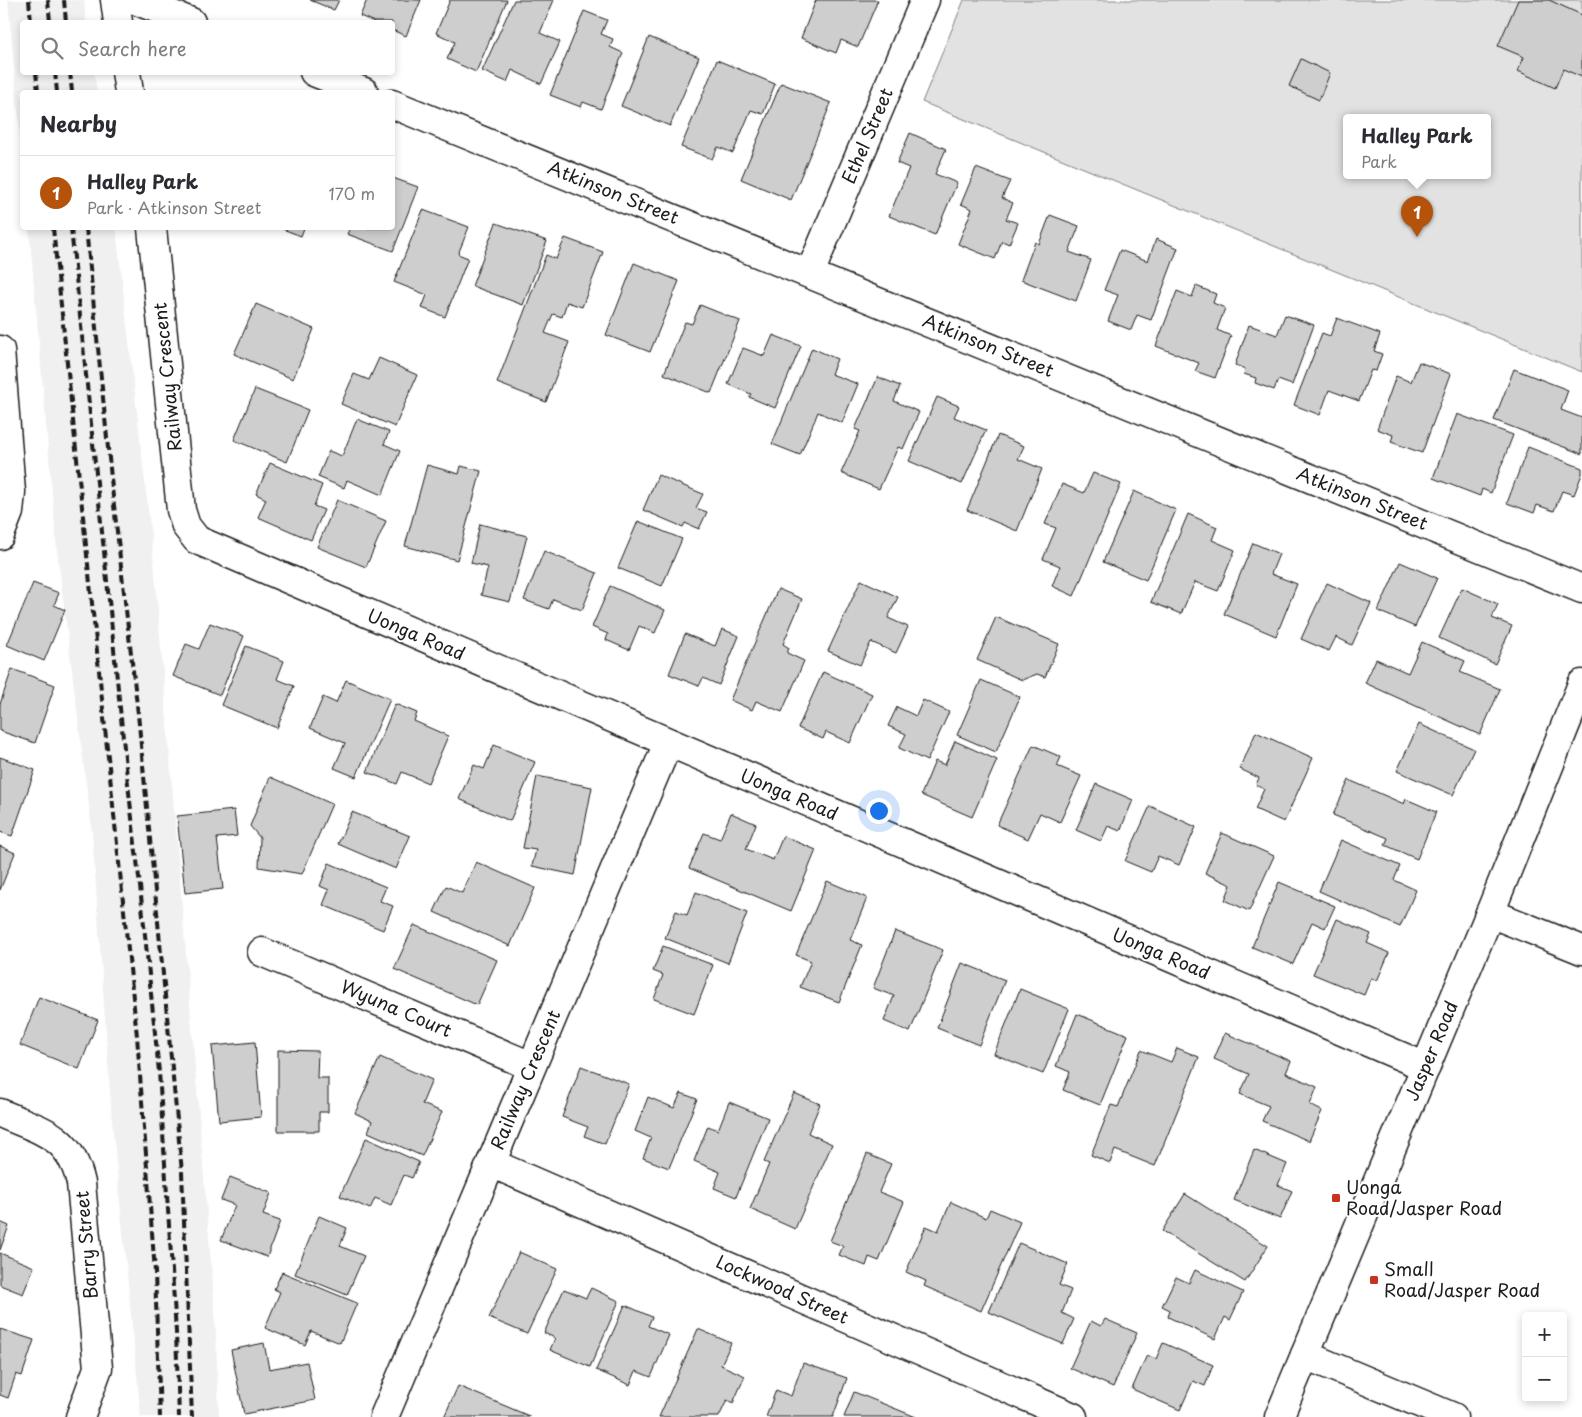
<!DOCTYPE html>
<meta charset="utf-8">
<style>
:root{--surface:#fff;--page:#f2f2f3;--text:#2b2b33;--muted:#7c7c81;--line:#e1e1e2;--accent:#b45309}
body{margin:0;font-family:"Playpen Sans",sans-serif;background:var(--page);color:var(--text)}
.controls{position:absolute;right:15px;bottom:15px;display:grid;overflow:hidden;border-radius:5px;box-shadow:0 2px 8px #0003}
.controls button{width:45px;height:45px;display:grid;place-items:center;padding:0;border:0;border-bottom:1px solid var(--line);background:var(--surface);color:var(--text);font:25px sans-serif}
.you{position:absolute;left:878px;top:810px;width:18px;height:18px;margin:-12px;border:4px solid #fff;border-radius:50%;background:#1a73e8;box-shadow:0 0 0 8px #1a73e833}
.badge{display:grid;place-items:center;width:32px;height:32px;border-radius:50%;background:var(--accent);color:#fff;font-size:16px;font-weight:700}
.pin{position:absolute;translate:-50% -41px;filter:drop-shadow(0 1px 2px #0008)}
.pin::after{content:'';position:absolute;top:26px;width:18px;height:15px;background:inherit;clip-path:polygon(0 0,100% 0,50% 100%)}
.popup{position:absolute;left:1343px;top:114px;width:148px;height:65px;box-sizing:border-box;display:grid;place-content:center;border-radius:5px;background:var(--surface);filter:drop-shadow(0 1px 4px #0005);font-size:16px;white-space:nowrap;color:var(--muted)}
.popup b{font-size:19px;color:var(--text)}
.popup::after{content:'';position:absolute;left:50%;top:100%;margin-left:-10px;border:10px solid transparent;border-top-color:var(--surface)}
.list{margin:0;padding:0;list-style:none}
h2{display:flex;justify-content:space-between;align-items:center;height:65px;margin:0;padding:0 20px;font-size:21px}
h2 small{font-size:16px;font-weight:400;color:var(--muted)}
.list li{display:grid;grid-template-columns:32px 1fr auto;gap:15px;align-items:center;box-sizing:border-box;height:75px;padding:0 20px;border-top:1px solid var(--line)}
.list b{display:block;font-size:19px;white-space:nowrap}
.list p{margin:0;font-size:16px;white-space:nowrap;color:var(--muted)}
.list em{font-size:16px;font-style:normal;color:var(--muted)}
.icon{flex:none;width:28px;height:28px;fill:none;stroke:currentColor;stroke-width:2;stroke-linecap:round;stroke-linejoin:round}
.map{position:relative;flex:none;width:1582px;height:1417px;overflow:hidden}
.search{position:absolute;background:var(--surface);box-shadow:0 2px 8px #0003;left:20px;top:20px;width:375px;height:55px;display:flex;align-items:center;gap:12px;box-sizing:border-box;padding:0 18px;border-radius:5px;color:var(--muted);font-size:19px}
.panel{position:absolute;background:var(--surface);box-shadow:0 2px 8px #0003;left:20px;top:90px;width:375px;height:140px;border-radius:5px}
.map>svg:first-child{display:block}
.built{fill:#f0f0f0}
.green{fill:#e2e2e2;stroke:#7f7f7f;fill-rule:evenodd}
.building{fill:#cecece;stroke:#1c1c1c}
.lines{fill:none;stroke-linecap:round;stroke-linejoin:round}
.minor-casing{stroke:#1c1c1c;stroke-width:31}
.major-casing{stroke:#1c1c1c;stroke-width:31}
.minor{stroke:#fff;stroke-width:28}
.major{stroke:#fff;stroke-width:28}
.rail{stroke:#1c1c1c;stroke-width:4;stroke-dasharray:8 4;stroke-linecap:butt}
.poi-dot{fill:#c8321e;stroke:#fff;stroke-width:2}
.labels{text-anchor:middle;stroke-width:4;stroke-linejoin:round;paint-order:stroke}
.street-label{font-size:18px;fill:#1c1c1c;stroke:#fff}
.poi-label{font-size:18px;fill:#1c1c1c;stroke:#fff;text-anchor:start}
</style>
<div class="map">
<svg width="1582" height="1417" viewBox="0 0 1582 1417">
<rect width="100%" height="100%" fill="#fff"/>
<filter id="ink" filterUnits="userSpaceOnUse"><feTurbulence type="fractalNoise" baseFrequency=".02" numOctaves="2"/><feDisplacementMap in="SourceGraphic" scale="10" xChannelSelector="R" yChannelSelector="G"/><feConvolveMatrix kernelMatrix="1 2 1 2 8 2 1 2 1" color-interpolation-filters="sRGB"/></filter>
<g filter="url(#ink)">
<g class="built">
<path d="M8,0h76l2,22h-64v50l72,1 3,19h-75v64z"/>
<path d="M29,228h87l38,334 61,750 4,105h-78l-29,-297 -20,-289 -35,-281z"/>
</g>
<path class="green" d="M964,0h618v372l-660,-270zM1347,118h140v58h-140z"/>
<g class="building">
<path d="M310,0h29l-5,10z"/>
<path d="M367,0h54l-15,36 -14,-6v-8h-18l-14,-6z"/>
<path d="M450,0h57l-31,72 -29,-13 8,-17 -19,-9z"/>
<path d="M514,0h40l-14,33 20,9 -19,42 -29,-14 -5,12 -25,-11z"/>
<path d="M816,0h62l-20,47 -17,-7 -5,13 -35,-15z"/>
<path d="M1518,0h31l33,15v62l-19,-8 -8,19 -37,-17 6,-14 -26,-11z"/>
<path d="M584,11l23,9 -6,14 12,5 -3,8 13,6 -22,56 -18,-7 -2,5 -31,-12z"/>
<path d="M649,37l50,20 -29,69 -49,-20z"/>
<path d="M1301,59l29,14 -11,27 -30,-14z"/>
<path d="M717,60l58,24 -12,30 -12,-4 -18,43 -15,-6 -6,12 -31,-12z"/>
<path d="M781,83l50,20 -40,97 -50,-21z"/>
<path d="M910,133l36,16 -11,25 22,9 -22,52 -46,-19 20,-48 -12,-5z"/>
<path d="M976,168l34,13 -8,17 11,5 -7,16 12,4 -9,21 -7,-3 -7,18 -37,-15 14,-35 -11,-5z"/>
<path d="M393,178l25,9 -25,64 -46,-17 3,-6h42z"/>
<path d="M423,210l46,17 -11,27 10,4 -23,59 -23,-9 5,-13 -33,-13z"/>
<path d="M1050,215l29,11 -10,26 22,8 -15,41 -55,-21 14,-38 4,2z"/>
<path d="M496,223l51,18 -24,64 -51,-19z"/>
<path d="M280,228h24l-3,8z"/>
<path d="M565,238l38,14 -21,55 -15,-5 -5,15 -9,-3 -8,19 24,9 -23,60 -49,-19 49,-128 10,4z"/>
<path d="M1156,239l22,9 -27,72 -14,-5 -6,15 -23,-9 10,-26 -14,-5 16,-40 28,11z"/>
<path d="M634,263l45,18 -29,71 -44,-17z"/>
<path d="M1196,286l20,8 -3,9 12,5 -8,22 14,6 -16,42 -20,-7 4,-8 -43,-17 21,-55 15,6z"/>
<path d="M256,304l58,25 -21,50 -59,-25z"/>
<path d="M700,305l40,16 -29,72 -47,-19 21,-52 7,2z"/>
<path d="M1285,315l29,10 -22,60 -14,-5 -4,10 -19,-7 1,-5 -12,-4 1,-5 -10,-4 14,-40 28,10z"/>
<path d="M1337,318l43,16 -6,17 8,3 -6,17 -5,-1 -12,31 -30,-11 -9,25 -26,-10 28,-72 8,3z"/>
<path d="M773,335l28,11 -26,62 -26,-11 2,-3 -23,-10 15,-36 21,8z"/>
<path d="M812,348l25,11 -6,15 27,10 -16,39 -24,-11 -18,43 -28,-11z"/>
<path d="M379,358l38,17 -22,52 -54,-23 13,-30 15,6z"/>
<path d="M1419,362l32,12 -29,79 -31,-11 2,-7 -16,-6 19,-53 15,6z"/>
<path d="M1514,369l54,21 -7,20 21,8v36l-88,-34z"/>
<path d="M878,377l22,9 -6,15 25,11 -16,37 -5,-2 -19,42 -38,-16 19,-42 -5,-2z"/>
<path d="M255,389l53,21 -21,52 -53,-22z"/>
<path d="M937,397l22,9 -5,11 32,13 -24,54 -53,-23z"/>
<path d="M1457,414l56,21 -22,58 -9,-4 -2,7 -47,-18z"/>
<path d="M357,419l32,13 -5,12 16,7 -18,44 -35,-15 -3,8 -26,-11 11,-26 13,5z"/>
<path d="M998,435l26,11 -6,13 24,10 -25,62 -50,-21z"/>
<path d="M1528,447l54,21v6l-8,21 -12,-4 -8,20 -17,-6 -3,8 -27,-10z"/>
<path d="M270,463l52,22 -8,21 10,4 -13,30 -53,-23 8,-18 -10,-5z"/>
<path d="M427,465l32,9 2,-8 20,5 -24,89 -52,-14z"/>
<path d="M1093,473l28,11 -47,112 -22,-10 8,-20 -17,-7 13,-31 -11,-4 17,-40 22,9z"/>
<path d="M658,475l45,19 -7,14 11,4 -8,17 -14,-6 -2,4 -40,-17z"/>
<path d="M1134,491l42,19 -30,70 -43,-18z"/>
<path d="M337,500l49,21 -20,46 -49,-20z"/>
<path d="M1188,514l29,13 -5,13 23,10 -17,41 -23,-9 -14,32 -30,-12z"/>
<path d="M638,521l44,18 -20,47 -44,-18z"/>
<path d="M480,524l47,12 -17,66 -29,-7 7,-28 -17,-4z"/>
<path d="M1253,543l26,11 -8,20 26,10 -21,52 -52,-22z"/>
<path d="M544,551l53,22 -15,37 -29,-11 -4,10 -25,-9z"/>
<path d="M1400,562l37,16 -22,49 -37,-16z"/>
<path d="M861,580l37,17 -10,21 20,9 -12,26 -25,-11 -11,23 -32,-14z"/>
<path d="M33,583l26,10 -5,12 11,5 -21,51 -37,-16z"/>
<path d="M1327,583l44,20 -19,42 -16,-8 -7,14 -28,-12z"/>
<path d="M610,586l55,24 -10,23 -16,-7 -10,24 -23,-10 2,-6 -16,-7z"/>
<path d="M1462,588l36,16 -6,14 20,8 -17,38 -56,-26z"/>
<path d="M778,589l24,10 -19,45 6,4 -2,5 17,8 -22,51 -26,-11 -4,9 -22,-10z"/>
<path d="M996,617l63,27 -14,33 -8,-3 -15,6 -45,-20z"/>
<path d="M210,623l34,13 -24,59 -47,-19 13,-32 13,5z"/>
<path d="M722,629l17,7 -20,49 -16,-7 -4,8 -30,-12 16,-40 30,12z"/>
<path d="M1422,642l43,19 -5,11 40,17 -20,46 -115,-52 11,-24 32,14z"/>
<path d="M246,646l38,15 -7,18 17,7 -17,42 -56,-23z"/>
<path d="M12,669l43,16 -20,58 -35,-12v-27z"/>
<path d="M823,672l49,22 -22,49 -24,-11 -3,7 -25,-11z"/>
<path d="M346,680l44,19 -34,78 -22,-9 11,-25 -35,-15 13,-31 13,6z"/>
<path d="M981,680l39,17 -24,55 -39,-17z"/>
<path d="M923,700l26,12 -22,49 -28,-13 7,-14 -18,-8 9,-19 19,9z"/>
<path d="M395,704l22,9 -3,8 34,15 -20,47 -26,-11 -5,12 -30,-12z"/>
<path d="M1419,724l55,25 -21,46 -56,-24z"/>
<path d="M1256,732l57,26 -29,64 -29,-13 9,-20 -8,-4 3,-7 -19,-9z"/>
<path d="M955,741l42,19 -25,57 -51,-22 14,-34 10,4z"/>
<path d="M494,745l41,17 -25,59 -51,-22 15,-34 10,4z"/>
<path d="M1033,745l28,12 -4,9 24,10 -21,46 -20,-9 -12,26 -31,-14z"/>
<path d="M0,757l35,13 -23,66 -12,-4z"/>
<path d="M537,776l55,11 -17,88 -43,-9 4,-16 -13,-2z"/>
<path d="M270,777l62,27 -30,70 -43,-7 1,-29 -10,-12z"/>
<path d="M1349,780l55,24 2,-5 30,13 -19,47 -32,-14 3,-7 -55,-23z"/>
<path d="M1096,784l37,16 -13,31 -12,-5 -7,15 -25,-11z"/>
<path d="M1150,806l46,21 -17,38 -21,-9 -7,16 -26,-11z"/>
<path d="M234,810l3,26 -20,2 6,51 -38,4 -8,-77z"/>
<path d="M352,812l58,24 -14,33 -58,-25z"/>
<path d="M731,813l25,11 -10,25 27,11 10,-24 33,14 -25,61 -102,-43 15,-35 16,6z"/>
<path d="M1222,833l52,23 -25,55 -24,-11 6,-15 -26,-12z"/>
<path d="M1341,840l59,26 -6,14 22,10 -16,37 -81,-36z"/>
<path d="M0,846l15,7 -15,37z"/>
<path d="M476,862l59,26 -25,58 -76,-34 12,-26 16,7z"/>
<path d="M329,863l57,24 -6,14 13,5 -10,24 -60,-25 6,-15 -9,-4z"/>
<path d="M827,881l40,17 -17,42 12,5 -23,57 -39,-15 11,-26 -15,-6z"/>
<path d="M1279,882l56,24 -10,22 -13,-6 -19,42 -41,-17z"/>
<path d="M696,892l51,21 -19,50 -63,-25 11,-27 11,4z"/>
<path d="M1337,919l34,15 -4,9 22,10 -12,28 -6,-3 -7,17 -51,-21z"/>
<path d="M414,925l83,35 -20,45 -83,-36z"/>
<path d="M895,931l48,19 -33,82 -26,-11 10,-25 -21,-8z"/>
<path d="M663,946l50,19 -19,49 -40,-15 9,-24 -10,-4z"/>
<path d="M962,963l43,17 -26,65 -42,-17z"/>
<path d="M1020,989l49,20 -26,65 -49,-20z"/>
<path d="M39,997l59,23 -19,49 -59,-24z"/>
<path d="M1077,1014l51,21 -28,70 -37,-15 7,-18 -14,-6z"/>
<path d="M1225,1033l66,28 -5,12 31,14 -7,18 12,6 -13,30 -47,-20 7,-15 -29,-12 9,-20 -35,-15z"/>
<path d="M255,1042l6,75 -42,4 -7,-75z"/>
<path d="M1177,1048l22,9 -44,109 -40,-16 -5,13 -19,-8 20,-50 7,2 23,-57 30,12z"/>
<path d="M278,1050l40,1 -1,27h11v34h-9v19h-41z"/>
<path d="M380,1057l52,23 -10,24 20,8 -20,44 -54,-24 4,-11 -17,-8z"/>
<path d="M581,1066l48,18 -24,60 -21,-8 4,-9 -26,-10z"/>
<path d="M681,1093l16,6 -28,69 -26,-10 8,-20 -16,-7 13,-34 26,11z"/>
<path d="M794,1093l26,11 -12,29 24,11 -37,85 -45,-20 19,-45 -5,-2z"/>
<path d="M729,1102l39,16 -32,79 -22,-9 6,-16 -26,-11 14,-35 10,4z"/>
<path d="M366,1138l53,24 -7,16 -8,-3 -13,30 -16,-7 -5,11 -30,-13z"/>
<path d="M1254,1150l33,14 -9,21 14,6 -12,28 -46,-19z"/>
<path d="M867,1154l24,10 -12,28 25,10 -25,59 -10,-4 -3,9 -27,-11 4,-9 -13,-5z"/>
<path d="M230,1177l41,16 -8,22 17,6 -13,36 -46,-17 14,-35 -14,-5z"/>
<path d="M1185,1194l83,52 -23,36 -83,-51z"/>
<path d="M951,1202l35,16 4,-9 30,13 -39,89 -57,-25 2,-5 -20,-9 20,-46 12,5z"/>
<path d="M319,1216l28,12 -7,18 24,10 -17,39 -52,-21z"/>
<path d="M0,1222l9,4 -9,24z"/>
<path d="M1019,1243l49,21 -9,21 12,5 -9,23 12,6 -11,25 -74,-32z"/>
<path d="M519,1252l38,17 -30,65 -38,-16z"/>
<path d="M0,1253l34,14 -11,27 -23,-9z"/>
<path d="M1195,1270l48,22 -13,28 -5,-3 -10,22 -47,-22 2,-7 -8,-4 14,-29 13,6z"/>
<path d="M282,1272l75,31 -17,40 -29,-12 -6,14 -40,-17 15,-36 -6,-3z"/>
<path d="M591,1288l28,13 -29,66 -40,-17 5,-12 -11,-5 20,-44 22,9z"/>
<path d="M625,1305l27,12 -4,9 21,9 -18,42 -15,-6 -6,14 -34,-15z"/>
<path d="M1105,1319l32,14 -24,54 -43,-19 21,-47 10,5z"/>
<path d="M0,1329l34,11 -12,36 -6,-2 -8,24 -8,-3z"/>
<path d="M698,1329l33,14 -10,22 24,11 -12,27 -6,-3 -8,17h-60z"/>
<path d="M264,1343l5,26 38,-7 8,38 -71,14 -13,-64z"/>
<path d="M1163,1343l50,22 -8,21 -12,-5 -13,29 -48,-21 15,-34 9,4z"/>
<path d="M803,1363l44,15 -14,39h-67l10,-27 15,6z"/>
<path d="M458,1386l71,30v1h-85z"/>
<path d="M854,1392l62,25h-72z"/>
</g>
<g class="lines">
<g class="minor-casing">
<g id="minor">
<path d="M115,0l3,22"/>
<path d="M135,0l56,22"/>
<path d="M126,72l3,20"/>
<path d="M314,72l50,20"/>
<path d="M392,104l1190,485"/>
<path d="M152,228l29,282 5,16 11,14 1229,527"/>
<path d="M810,273l115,-273"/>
<path d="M0,350l11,142 -2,20 -9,23"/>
<path d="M1490,913l92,37"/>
<path d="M262,952l269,114"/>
<path d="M0,1113c41,18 70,21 81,70l17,185 -18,49"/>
<path d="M491,1163l582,254"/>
<path d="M1305,1355l148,62"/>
<path d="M384,1417l284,-674"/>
</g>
</g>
<g class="major-casing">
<path id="major" d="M1279,1417l211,-504 92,-229"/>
</g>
<use href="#minor" class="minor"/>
<use href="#major" class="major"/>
<g class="rail">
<path d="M29,0l2,22"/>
<path d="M48,0l2,22"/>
<path d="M64,0l2,22"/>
<path d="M36,72l2,20"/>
<path d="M55,72l2,20"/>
<path d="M70,72l2,20"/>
<path d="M53,228l84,808 18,236 5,145"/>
<path d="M71,228l55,539 14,119 19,186 17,260 3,85"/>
<path d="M86,228l26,260 26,226 44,458 10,245"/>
</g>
</g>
</g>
<g class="poi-dot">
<rect x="1331" y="1193" width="10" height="10" rx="2.5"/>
<rect x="1369" y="1275" width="10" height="10" rx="2.5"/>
</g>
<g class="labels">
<g class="street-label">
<text transform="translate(868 136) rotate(-67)" y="6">Ethel Street</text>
<text transform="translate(613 193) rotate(22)" y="6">Atkinson Street</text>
<text transform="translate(988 346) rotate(22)" y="6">Atkinson Street</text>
<text transform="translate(168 377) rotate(-96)" y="6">Railway Crescent</text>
<text transform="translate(1362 499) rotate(22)" y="6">Atkinson Street</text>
<text transform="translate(416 635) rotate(23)" y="6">Uonga Road</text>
<text transform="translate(789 795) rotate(23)" y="6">Uonga Road</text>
<text transform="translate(1161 954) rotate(23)" y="6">Uonga Road</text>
<text transform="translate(396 1009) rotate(23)" y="6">Wyuna Court</text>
<text transform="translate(1432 1051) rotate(-67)" y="6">Jasper Road</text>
<text transform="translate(526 1080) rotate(-67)" y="6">Railway Crescent</text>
<text transform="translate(87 1245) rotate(-95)" y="6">Barry Street</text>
<text transform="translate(782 1290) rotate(24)" y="6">Lockwood Street</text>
</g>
<g class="poi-label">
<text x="1346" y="1194">Uonga<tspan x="1346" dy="21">Road/Jasper Road</tspan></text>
<text x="1384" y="1276">Small<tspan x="1384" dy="21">Road/Jasper Road</tspan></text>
</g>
</g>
</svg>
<div class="controls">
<button>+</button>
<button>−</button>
</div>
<div class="you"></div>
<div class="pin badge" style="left:1417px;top:237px">1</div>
<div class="popup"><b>Halley Park</b>Park</div>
<div class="search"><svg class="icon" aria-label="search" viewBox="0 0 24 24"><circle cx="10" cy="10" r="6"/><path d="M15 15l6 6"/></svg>Search here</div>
<section class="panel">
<h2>Nearby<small></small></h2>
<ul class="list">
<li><span class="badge">1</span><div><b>Halley Park</b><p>Park · Atkinson Street</p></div><em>170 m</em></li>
</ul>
</section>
</div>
